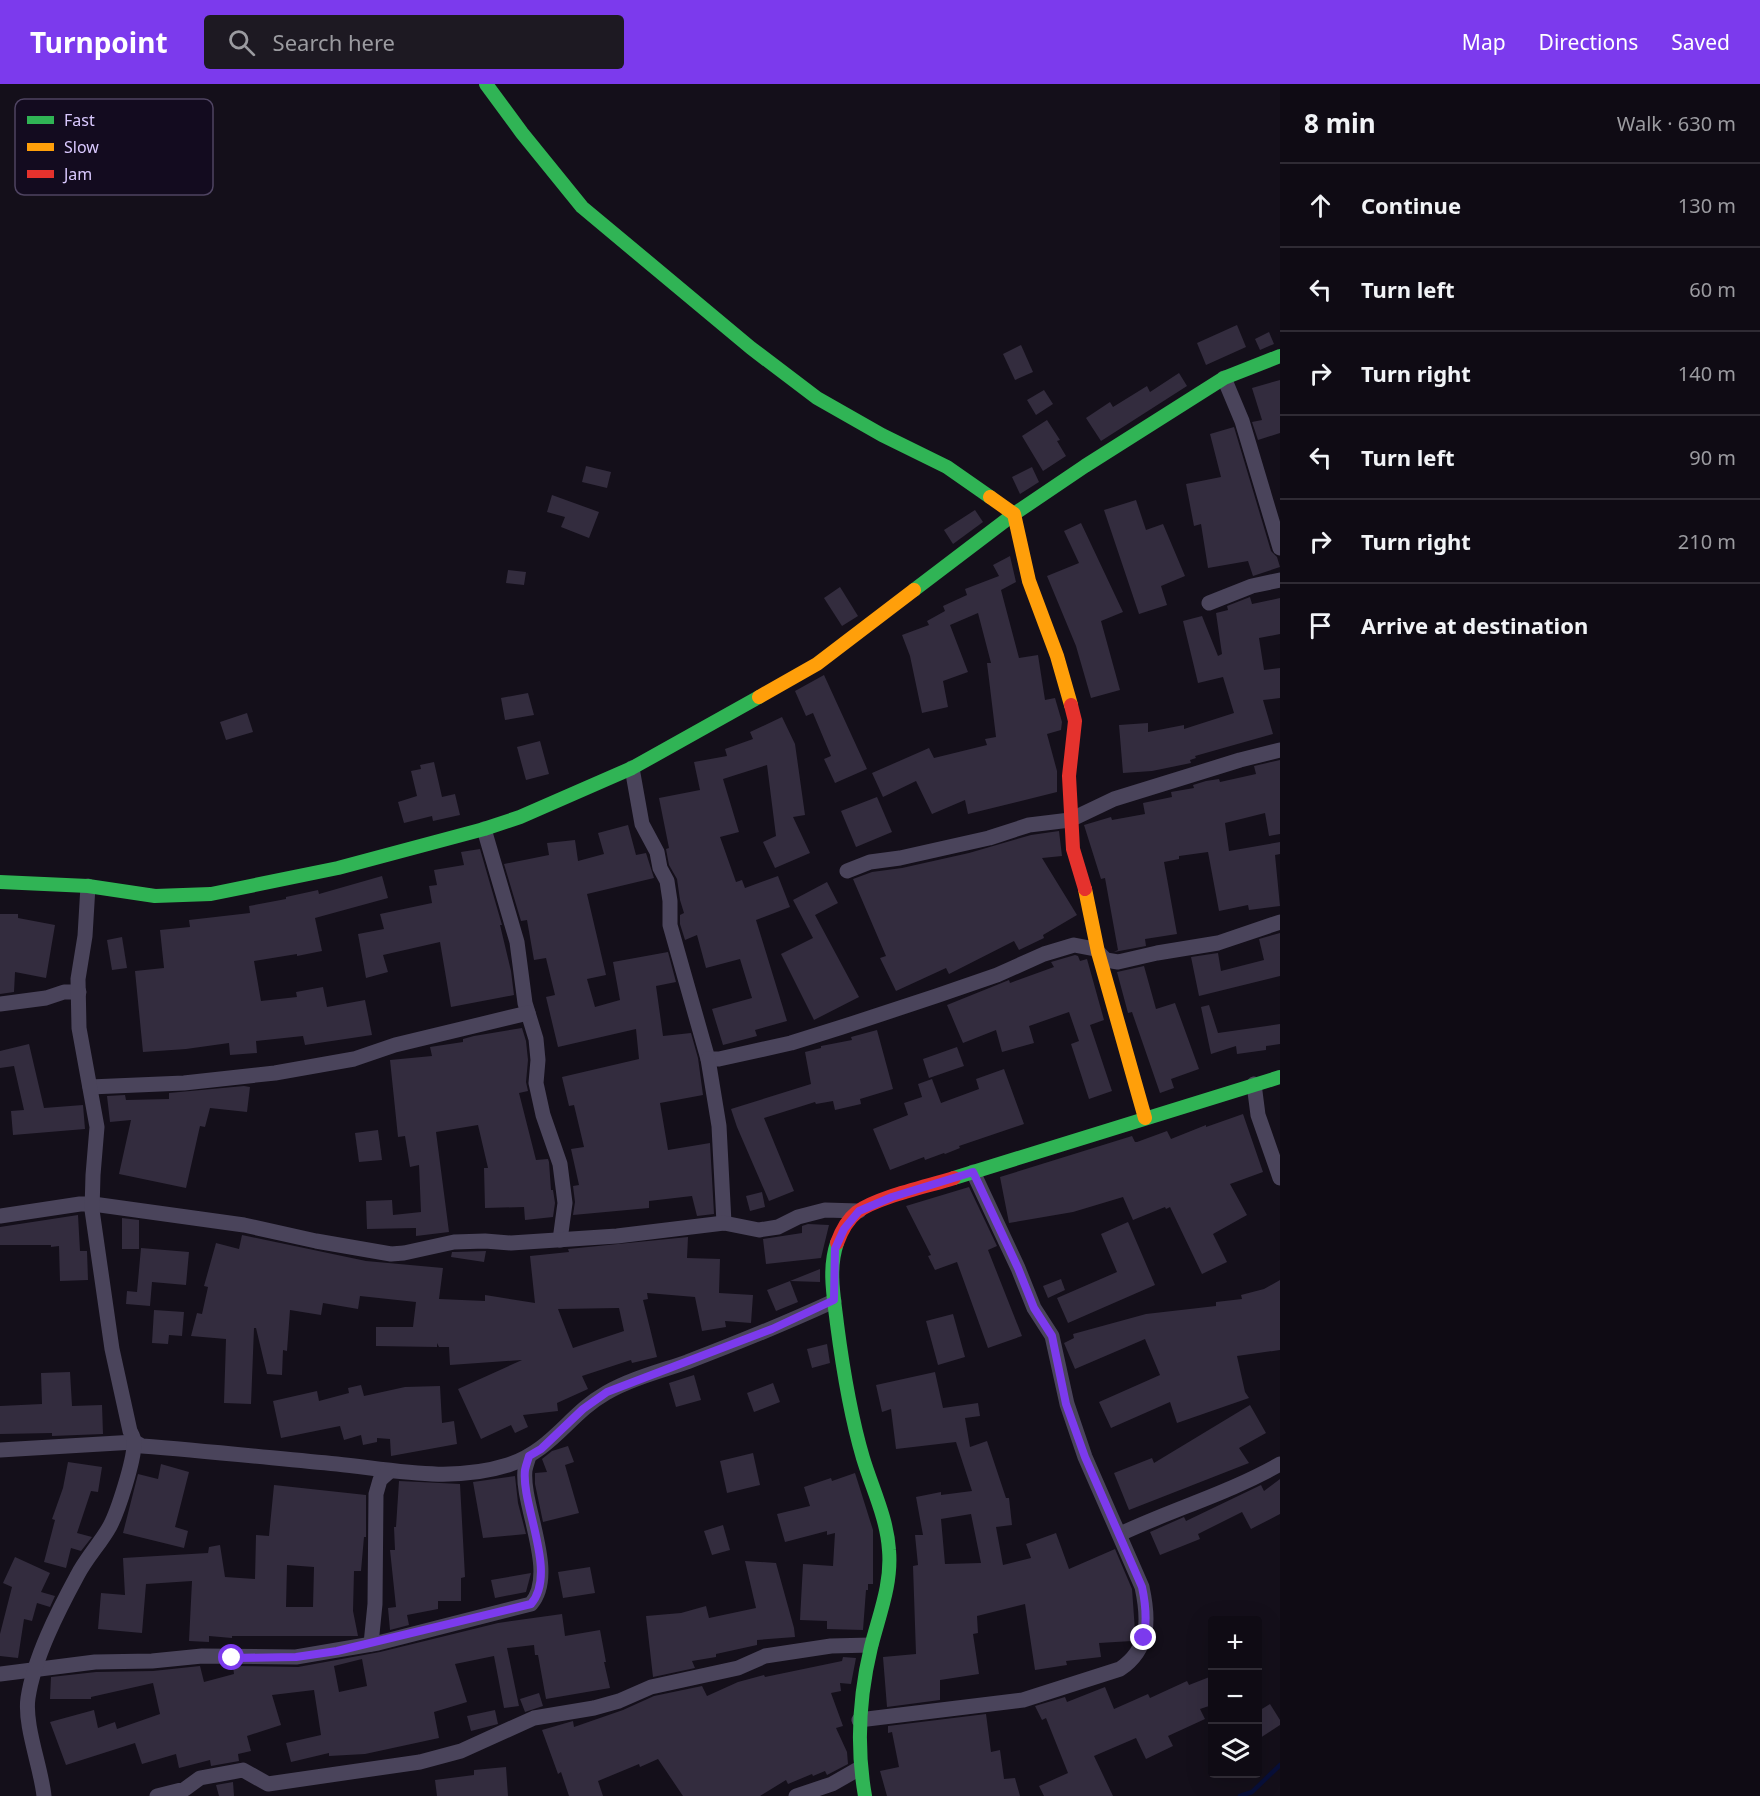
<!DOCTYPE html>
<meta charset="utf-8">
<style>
:root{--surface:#0f0b14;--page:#1d1922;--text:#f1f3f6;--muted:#9b9ba0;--line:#2f2b34;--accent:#7c3aed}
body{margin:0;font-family:"Noto Sans",sans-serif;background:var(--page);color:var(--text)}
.controls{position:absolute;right:18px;bottom:18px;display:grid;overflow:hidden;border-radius:6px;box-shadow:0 6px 24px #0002}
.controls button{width:54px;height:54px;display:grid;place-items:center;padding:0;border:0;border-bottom:2px solid var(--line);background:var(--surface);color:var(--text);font:30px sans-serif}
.stop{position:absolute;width:18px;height:18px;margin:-14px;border:4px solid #7c3aed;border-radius:50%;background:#fff}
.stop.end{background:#7c3aed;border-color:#fff;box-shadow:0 2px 6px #0008}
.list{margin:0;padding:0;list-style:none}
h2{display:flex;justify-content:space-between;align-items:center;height:78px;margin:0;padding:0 24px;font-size:26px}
h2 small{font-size:20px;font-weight:400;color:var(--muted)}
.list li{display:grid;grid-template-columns:39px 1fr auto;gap:18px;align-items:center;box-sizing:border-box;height:84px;padding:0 24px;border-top:2px solid var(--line)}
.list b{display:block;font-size:22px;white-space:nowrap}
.list em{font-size:20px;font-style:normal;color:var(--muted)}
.icon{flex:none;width:33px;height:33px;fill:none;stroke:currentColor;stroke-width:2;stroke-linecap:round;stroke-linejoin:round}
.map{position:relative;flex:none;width:1280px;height:1712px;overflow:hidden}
header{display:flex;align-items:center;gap:36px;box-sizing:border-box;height:84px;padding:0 30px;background:var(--accent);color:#fff}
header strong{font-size:28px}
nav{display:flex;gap:33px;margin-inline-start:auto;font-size:21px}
.search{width:420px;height:54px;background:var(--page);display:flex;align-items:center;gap:15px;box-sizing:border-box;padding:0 21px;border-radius:6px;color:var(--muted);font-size:22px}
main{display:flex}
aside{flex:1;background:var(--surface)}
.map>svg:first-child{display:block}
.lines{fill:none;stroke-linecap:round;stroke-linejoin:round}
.stream{stroke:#080f39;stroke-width:4.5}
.building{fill:#332c3e;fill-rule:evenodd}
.street{stroke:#4a445b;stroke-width:15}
.fast{stroke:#30b455;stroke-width:14}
.slow{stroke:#ff9f0a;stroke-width:14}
.jam{stroke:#e5322d;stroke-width:14}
.route{stroke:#7c3aed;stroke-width:8}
.key{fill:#130b1f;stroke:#4f4462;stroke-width:1.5}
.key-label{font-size:16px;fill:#dac9ff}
</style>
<header>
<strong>Turnpoint</strong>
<div class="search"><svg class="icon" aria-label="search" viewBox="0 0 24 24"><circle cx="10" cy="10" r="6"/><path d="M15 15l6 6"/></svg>Search here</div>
<nav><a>Map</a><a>Directions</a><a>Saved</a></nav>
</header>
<main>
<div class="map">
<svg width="1280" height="1712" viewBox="0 0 1280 1712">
<rect width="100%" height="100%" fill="#140f1a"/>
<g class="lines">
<path class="stream" d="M1240,1712l12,-4 28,-27"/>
</g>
<g class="building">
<path d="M1237,241l9,22 -40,18 -9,-22z"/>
<path d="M1269,248l5,12 -14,6 -5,-11z"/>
<path d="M1021,261l12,27 -18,8 -12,-26z"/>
<path d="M1179,289l8,13 -86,55 -15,-23 24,-16 3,5 34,-21 3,6z"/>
<path d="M1280,296v53l-22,7 -6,-18 10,-2 -10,-32z"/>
<path d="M1044,306l9,14 -17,11 -9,-15z"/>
<path d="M1047,336l13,20 -3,1 9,15 -23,15 -21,-35z"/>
<path d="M1234,343l37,124 6,6 3,10 -27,9 -5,-15 -40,7 -7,-44 -7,2 -8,-42 35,-7 -11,-43z"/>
<path d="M586,382l25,6 -4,16 -25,-6z"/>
<path d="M1032,383l7,15 -19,12 -8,-17z"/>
<path d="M552,411l47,17 -10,26 -28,-11 4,-10 -18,-5z"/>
<path d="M1136,416l10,30 17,-6 22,52 -24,10 6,19 -28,9 -35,-104z"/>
<path d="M975,426l8,12 -30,22 -9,-14z"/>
<path d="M1081,439l42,89 -22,9 19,69 -29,8 -15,-52 -29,-70 32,-13 -15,-32z"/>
<path d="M1010,472l6,26 -15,8 18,68 19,-3 7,45 10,-2 7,24 -1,8 -14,4 10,37v21l-89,22 -3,-14 -33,14 -16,-33 -33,16 -11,-24 57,-25 5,10 53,-13 -2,-6 11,-2 -9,-74h4l-13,-50 -28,12 18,47 -25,9 5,26 -26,6 -12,-57 -8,-21 27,-10 -2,-4 18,-10 -2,-5 24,-11 -2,-6 34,-13 -6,-11z"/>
<path d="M508,486l18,2 -2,13 -18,-2z"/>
<path d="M840,503l18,29 -16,10 -18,-28z"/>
<path d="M1250,513l2,7 28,-6v36l-21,4 5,32 16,-2v30l-17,2 10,34 -78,22 1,2 -6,2 1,3 -39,8 -29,2 -4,-48 29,-2v9l36,-7v4l50,-16 -11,-36 -25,6 -15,-62 19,-5 16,40 4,-2 -6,-41 12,-3 -1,-4z"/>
<path d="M824,591l43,94 -32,14 -11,-24 7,-3 -18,-43 -7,3 -11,-25z"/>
<path d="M528,609l6,22 -29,5 -4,-22z"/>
<path d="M247,629l6,19 -27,8 -6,-18z"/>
<path d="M782,633l13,27 10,71 -12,2 17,36 -35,15 -12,-26 13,-6 -9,-71 -44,14 16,53 -19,5 16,45 6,-2 3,8 33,-12 12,31 -34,13 31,101 -32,9 2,6 -34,9 -11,-36 40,-11 -12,-39 -34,9 -9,-33 -12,5 -5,-16v-9l4,-2 -4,-13 -3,-21 -8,-14 -3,-16 3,-1 -10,-50 41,-8 -6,-28 33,-6 -2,-7 28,-10 -3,-7z"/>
<path d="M540,657l9,33 -23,6 -9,-33z"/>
<path d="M1280,676v74l-11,2 -4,-23 -40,10 4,28 51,-9v12l-5,1 5,51 -31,4 -1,-5 -29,6 -11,-59 -29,4v3l-15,3 13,72 -32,5 1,7 -32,6 4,-2 -13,-72 -4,1 -17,-54 27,-8 1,3 33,-6 -2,-11 29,-6 -1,-5 23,-4 -1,-3 13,-4 13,-2 1,3 36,-8 -2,-8z"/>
<path d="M434,678l8,35 13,-3 5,21 -27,6 -1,-5 -28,7 -6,-21 19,-6 -6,-25 10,-2 -1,-4z"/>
<path d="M877,713l15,35 -36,15 -15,-36z"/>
<path d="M628,741l8,30 10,-2 8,25 -67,16 19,81 -19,4 8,28 25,-7 -7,-38 55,-10 8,30 -20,4 7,50 28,-3 7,25 5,37 -43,8 8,47 42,-7 4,71 -17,2 -5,-20 -43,5v7l-76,7 2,-13 -2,-16 6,-1 -8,-36 13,-2 -10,-42 -5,1 -7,-29 77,-18 -3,-30 -78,18 -12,-50 9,-2 -9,-37 -12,2 -7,-40 -6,1 -17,-57 45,-9 -2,-12 28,-3 3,21 26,-7 -6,-21z"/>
<path d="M1059,747l3,25 -20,2 35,57 -34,20 1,3 -25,12 -5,-9 -65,33 -3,-6 -50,23 -16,-33 6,-2 -33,-77 19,-7 30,-4 67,-15 62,-18z"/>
<path d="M480,765l22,76h-2l11,46 3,24 -63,12 -11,-65 -57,13 5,17 -22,6 -8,-44 26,-5 -4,-15 52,-11 -3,-17 8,-1 -3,-15 30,-5 -3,-13z"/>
<path d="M382,792l6,22 -73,20 7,33 -25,5v-2l-43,7 7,40 36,-4 -1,-5 27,-5 4,20 38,-7 7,35 -67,10 -2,-9 -47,5 1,12 -27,2 -1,-12 -43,6 -43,3 -8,-81 29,-3 -4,-38 30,-3 -1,-7 61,-7 -1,-7 37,-7v-2l32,-7 1,4z"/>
<path d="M827,798l11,21 -23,12 44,82 -45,23 -33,-66 32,-16 -20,-38z"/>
<path d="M0,830h18v4l37,7 -9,53 -31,-6 -1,20 -14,2z"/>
<path d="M1280,849v43l-81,20 -8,-39 27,-4 3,18 43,-11 -5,-21z"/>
<path d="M122,853l5,31 -15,2 -5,-30z"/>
<path d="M1075,871l3,1 2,5 7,-2 17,61 -14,5 22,66 -23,8 -18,-55 8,-3 -10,-29 -40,14 5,17 -32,9 -6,-22 -33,13 -16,-38 62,-25 1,3 44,-16 -3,-5z"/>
<path d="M1144,882l12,43 19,-6 24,66 -28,10 3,9 -14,5 -28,-81 -4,1 -11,-41z"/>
<path d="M1209,921l9,28 62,-9v20l-14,2v4l-29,4 -1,-8 -25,8 -10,-47z"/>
<path d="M522,944l4,13 2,19 -2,22 2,9 -9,2 17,67 12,-1 1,3 2,28h2l2,13 -2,14 -28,3 -1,-13 -39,1 -1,-40h4l-10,-43 -42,7 13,100 -33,4v-8l-49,1 -1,-28 26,-1 1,15 28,-3 -2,-47 -9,2 -5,-31 -7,1 -8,-77 42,-4 -2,-9 33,-5v-3l11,-3z"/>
<path d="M877,946l16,59 -33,10 1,5 -26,6 -2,-9 -17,3 -1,-2 -51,16 30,73 -25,10 -32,-74 -6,-18 80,-25 -6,-32 16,-4v-2l31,-6 -1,-3z"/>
<path d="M29,960l15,64 39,-3 2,24 -72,6 -2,-24 13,-1 -10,-44 -14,2v-17z"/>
<path d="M957,963l7,19 -35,12 -6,-19z"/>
<path d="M1004,985l20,55 -65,22 1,2 -15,6 -1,-1 -19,7 -1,-3 -34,13 -17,-41 35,-14 -4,-12 18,-6 -4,-13 14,-5 9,24 38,-14 -3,-10z"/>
<path d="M244,1002l6,1 -3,25 -37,-4 -5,19 -5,-1 -14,62 -67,-14 12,-54 -21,2 -3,-26 18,-1 1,5 43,-1v-6z"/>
<path d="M1243,1030l20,58 -33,12 17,31 -34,19 14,28 -25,12 -32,-67 -4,2 -1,-2 -32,13 -10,-23 -50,15 -64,11 -9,-46 132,-41 3,6h2l30,-11 4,8 35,-14v2z"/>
<path d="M378,1046l4,30 -23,2 -4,-29z"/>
<path d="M969,1103l28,59 -9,4 34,86 -34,12 -31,-86 -22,8 -7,-14 3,-1 -25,-49z"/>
<path d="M762,1108l3,15 -15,4 -4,-15z"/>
<path d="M78,1131l2,36h7l1,29 -28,1 -1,-35 -8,1v-2h-51v-18z"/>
<path d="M122,1134l17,2v29h-17z"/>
<path d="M1128,1138l27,63 -87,38 -11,-25 60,-26 -16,-38z"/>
<path d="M808,1140l21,1 -8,33 -55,6 -3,-25 39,-6v-7z"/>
<path d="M242,1151l124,26 77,7 -4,31 46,2v-6l50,8 -5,-47 39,-4 -1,-3 120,-12 -1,21 33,1 -1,34 34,2 -2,28 -26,-2 1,6 -24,4 -7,-34 -48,-4 1,6 -5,1 14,57 -25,6 -1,-3 -49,16 6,13 -31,14 1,8 -35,4 5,12 -13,6 -4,-8 -30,14 -23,-50 64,-29 -72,5 -1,-18h-10l-2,-4v4l-61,-1v-19h37l3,-25 -56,-6 -2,13 -35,-6 -2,12 -31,-5 -3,41 -4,-1 -1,25 -15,-1 -11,-46h-2l-3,76 -27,-1 2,-64 -35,-3 6,-23 5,1 6,-27 -4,-1 12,-43 23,6zM619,1224l5,23 -51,17 -15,-39z"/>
<path d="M141,1164l48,4 -3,33 -34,-3 -2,24 -24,-2 1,-13 10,1z"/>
<path d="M486,1167l-2,11 -33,-5 1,-5h3z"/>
<path d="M820,1185v13l-30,-1z"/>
<path d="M1061,1195l4,11 -17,8 -5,-12z"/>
<path d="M1280,1196v70l-43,6 8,36 4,6 -72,25 -7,-21 -59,26 -12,-26 61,-27 -15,-36 -70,30 -11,-26 10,-5 -1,-4 73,-20 70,-8v-4l26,-3 -1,-4 23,-6z"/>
<path d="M790,1197l8,21 -22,9 -9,-21z"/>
<path d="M154,1226l30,2 -2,24 -13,-1 -1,9 -16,-1z"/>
<path d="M953,1230l12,43 -27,8 -12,-44z"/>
<path d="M827,1260l3,19 -18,5 -5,-19z"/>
<path d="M70,1288l2,34 30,-1 1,29 -51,2v-3l-52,1v-28l42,-2 -1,-31z"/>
<path d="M935,1288l8,36 35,-5 2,13 -15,2 5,29 17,-6 19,57h3l3,27 -16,2 7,38 28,-7 -5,-14 30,-11 13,36 46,-20 17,40 3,42 -3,10 -33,2 2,14 -35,4 1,4 -32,5 -10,-66 -48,12 1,17 -5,1 6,40 -39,6v20l-53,7 -4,-50 33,-3 -3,-88 5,-1 -3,-30h8l-7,-38 25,-5v3l31,-4 -16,-49 -60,7 -5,-40 -9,3 -6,-27zM971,1430l10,49 -36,1 -4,-45z"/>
<path d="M694,1291l7,25 -25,7 -7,-24z"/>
<path d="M773,1299l7,19 -26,10 -7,-19z"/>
<path d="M361,1301l3,11 41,-9 35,-1 2,37 12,-2 3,23 -66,12 -1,-17 -13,-1v4l-14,3 -2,-10 -17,5 -4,-14 -59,12 -8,-37 44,-10 2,10 30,-8 -1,-5z"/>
<path d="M1250,1321l16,28 -27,15 10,15 -120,47 -15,-37 38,-15 2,5z"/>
<path d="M568,1362l6,16 -9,3 14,48 -36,9 -8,-38v-11l12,-1 -5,-13 10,-8z"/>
<path d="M753,1369l7,32 -33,8 -7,-32z"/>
<path d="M68,1378l34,5 -4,25 -7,-1 -14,42 15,4 -11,14 -10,-3 -5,20 -22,-6 11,-42 -3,-1 11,-31z"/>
<path d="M161,1380l28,8 -14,55 13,4 -4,17 -61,-15 15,-59 20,5z"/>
<path d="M855,1389l18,57v54h-5v6h-2l-3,40 -36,-1v-8l-27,-1 3,-56 30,2 2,-33 -8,2v-4l-42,11 -8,-28 33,-8 -6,-19 27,-9 1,3z"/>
<path d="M515,1392l3,27 8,31 -43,4 -10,-56z"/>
<path d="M1280,1395v35l-29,15 -9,-17 -44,22 2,5 -40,16 -10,-23 34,-15 2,4 75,-36 3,6z"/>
<path d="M399,1397l61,3 5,93 -4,1v23h-23v8l-31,6 2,10 -19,5 -2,-22 8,-1 -6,-57h5l-1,-23h2z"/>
<path d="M274,1401l92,10v42h-2l-3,34h-7l-1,40 5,25h-126v2l-23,-2v6l-20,-1 3,-60 -46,3 -4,49 -44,-4 3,-36 24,2 -2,-37 85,-5 1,-6 11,-2 5,32 30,2 1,-44 13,1zM287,1481l27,2 -1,40h-27z"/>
<path d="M723,1441l7,25 -18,5 -8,-24z"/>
<path d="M15,1473l35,16 -9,19 14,4 -5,11 -13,-4 -5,18 -8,-2 -6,39 -18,-2v-22l12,-47 -9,-4z"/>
<path d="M745,1477l31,2 18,65 1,9 -38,3v5l-41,9v3l-24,4 3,7 -42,9 -7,-61 35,-3 25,-7 3,12 47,-10z"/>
<path d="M590,1483l5,26 -32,5 -5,-26z"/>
<path d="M531,1489l-5,19 -31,6 -4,-18z"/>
<path d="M562,1530l3,22 35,-6 6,32h-2l6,26 -64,11 -8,-44h-3l-1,-10 -27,3 12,58 -15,2 -10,-52 -39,8 12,38 -33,10 5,26 -74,16 -36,2v-3l-38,9 -5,-19 35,-8 -7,-45 -42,5 9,30 -34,11 4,15 -13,3 1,7 -28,5 -1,-6 -31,8 -3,-14 -34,10 -7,-21 -69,22 -16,-43 44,-12 4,18 17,-6 2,7 43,-15 -7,-31 -62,14v2h-41l1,-22 45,-5 57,-1 47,-5 4,16 30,-8 -1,-8 65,1 82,-15 118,-29zM362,1575l5,27 -28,6 -5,-26z"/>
<path d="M843,1573l13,1 -5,26 -11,-1 1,8 -10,2 12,33 -7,2 11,24 1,12 -21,11 -2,-4 -12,5 -1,-2 -24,10 -2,-4 -26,16h-77l-25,-37 -18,8 -1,-3 -41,17 5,15h-34l-8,-24 -3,2 -16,-44 31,-9 1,6 49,-17 31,-14 48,-10 5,10 31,-14 26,-7 1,2 77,-16z"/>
<path d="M1212,1592v29l-12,4 5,10 -37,17 5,10 -27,13 -10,-21 -42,18 19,40h-69l-5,-10 29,-13 -22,-55 -4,2 -7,-14 30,-9 2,5 38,-15 9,22 34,-15 2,4 37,-17 2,4z"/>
<path d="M539,1609l4,13 -18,6 -5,-13z"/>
<path d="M1270,1620l10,16v5l-23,15v-28z"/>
<path d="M495,1626l3,14 -27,7 -4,-15z"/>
<path d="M986,1630l5,38 9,-2 4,29 11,-1 5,18h-133l-7,-25 19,-4 -7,-35 -4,1v-7z"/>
<path d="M506,1683l2,29h-71l-2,-16 39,-5v-5z"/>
<path d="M233,1698l1,14h-15l-3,-11z"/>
</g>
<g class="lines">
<g class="street">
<path d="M1224,294l18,43 38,127"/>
<path d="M1209,519l43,-17 28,-6"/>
<path d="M632,684l10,56 15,28 3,16 7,13 3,20v24l38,134h11l72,-16 51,-16 94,-31 61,-21 47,-21 30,-9 21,4 11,11 12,2 39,-9 61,-10 62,-21"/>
<path d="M484,745l33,113 8,61 11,36 2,21 -2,23 7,32 17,49 5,39 -5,37"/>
<path d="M847,787l23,-9 30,-4 89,-20 40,-13 41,-5 44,-21 126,-39 40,-10"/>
<path d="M0,920l46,-6 18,-6h15"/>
<path d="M708,975l11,67 5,97"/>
<path d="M1254,1000l4,31 22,63"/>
<path d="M90,1003l94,-4 91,-10 79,-14 41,-14 133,-32"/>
<path d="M0,1132l80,-12h13l151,21 72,16 75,13 13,-1 50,-11 31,-1 26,2 106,-7 107,-13 35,7 19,-3 20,-10 27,-7 34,1"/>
<path d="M0,1366l135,-8 7,4c65,5 130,12 195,18 57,6 114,19 171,1 45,-15 61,-51 98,-72 24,-14 55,-22 81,-31 50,-19 99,-39 147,-61"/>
<path d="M1120,1450c53,-25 109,-41 160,-70"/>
<path d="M371,1560l4,-40 1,-110 4,-14 10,-9"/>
<path d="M0,1590l95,-12 57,-1 50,-5 94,1 82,-14 153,-39c27,-31 -10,-99 -6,-134 1,-5 3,-10 4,-14"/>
<path d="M859,1636l164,-20 97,-31c30,-20 29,-50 22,-82l-57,-130 -18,-53 -15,-68 -18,-28 -16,-40 -45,-96"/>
<path d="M44,1712c-3,-29 -20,-71 -16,-98 6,-40 30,-87 49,-122 9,-18 23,-32 33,-50 8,-15 24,-65 24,-82 1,-4 -2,-9 -4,-13l-18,-82 -20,-139 1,-35 4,-48 -18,-99 -1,-49 7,-43 3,-50"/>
<path d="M157,1712l28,-7 15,-11 43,-8 25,14 152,-22 41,-11 73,-33 60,-10 25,-7 32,-14 87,-19 27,-12 66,-10 40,-1"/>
<path d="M796,1712l36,-12 28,-16"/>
</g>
<g class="fast">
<path d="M486,0l36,49 60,74 169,141 66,50 65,37 65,32 43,30"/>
<path d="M914,506l100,-76 71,-48 139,-88 56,-22"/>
<path d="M0,798l88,4 67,10 56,-2 127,-26 146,-39 36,-12 112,-49 127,-71"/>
<path d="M954,1094l326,-101"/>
<path d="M837,1159c-9,26 -3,55 0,81 6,46 13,90 26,134 9,30 24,60 26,92 3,34 -10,65 -18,97 -12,50 -15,98 -6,149"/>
</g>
<g class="slow">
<path d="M990,413l24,17 15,67 28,75 14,49"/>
<path d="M759,613l58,-33 97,-74"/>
<path d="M1085,805l13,63 47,166"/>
</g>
<g class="jam">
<path d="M1071,621l4,16 -6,55 4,73 12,40"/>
<path d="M837,1159c4,-11 10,-23 20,-31 20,-15 72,-26 97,-34"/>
</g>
</g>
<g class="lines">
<path class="route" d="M232,1574l64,-1 41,-6 194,-47c27,-31 -10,-99 -6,-134 1,-5 3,-10 4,-14l12,-7 42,-40 24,-17 165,-63 62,-29 1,-51 9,-20 15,-18 33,-14 81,-25 45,96 16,40 18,28 14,68 19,53 57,130c4,18 5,33 2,51"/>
</g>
<rect x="15" y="15" width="198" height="96" rx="9" class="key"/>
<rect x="27" y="32" width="27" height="8" fill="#30b455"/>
<rect x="27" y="59" width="27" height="8" fill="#ff9f0a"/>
<rect x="27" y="86" width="27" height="8" fill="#e5322d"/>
<g class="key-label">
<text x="64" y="42">Fast</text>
<text x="64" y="69">Slow</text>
<text x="64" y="96">Jam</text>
</g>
</svg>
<div class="controls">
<button>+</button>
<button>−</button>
<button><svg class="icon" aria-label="layers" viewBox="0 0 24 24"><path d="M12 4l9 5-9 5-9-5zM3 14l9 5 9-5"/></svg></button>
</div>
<div class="stop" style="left:232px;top:1574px"></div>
<div class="stop end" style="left:1144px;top:1554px"></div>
</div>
<aside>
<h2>8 min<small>Walk · 630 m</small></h2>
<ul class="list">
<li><svg class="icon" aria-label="ahead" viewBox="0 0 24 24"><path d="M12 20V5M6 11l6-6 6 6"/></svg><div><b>Continue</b></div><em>130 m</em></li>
<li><svg class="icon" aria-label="left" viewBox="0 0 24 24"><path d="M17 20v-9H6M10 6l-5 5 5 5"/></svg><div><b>Turn left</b></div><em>60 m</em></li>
<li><svg class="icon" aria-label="right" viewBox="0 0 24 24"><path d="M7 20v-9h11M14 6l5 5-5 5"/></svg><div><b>Turn right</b></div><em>140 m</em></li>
<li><svg class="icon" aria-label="left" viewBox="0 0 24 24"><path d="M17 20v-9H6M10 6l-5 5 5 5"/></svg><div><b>Turn left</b></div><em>90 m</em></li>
<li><svg class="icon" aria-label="right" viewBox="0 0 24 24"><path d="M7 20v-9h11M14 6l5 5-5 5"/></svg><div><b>Turn right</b></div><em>210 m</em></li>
<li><svg class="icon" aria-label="arrive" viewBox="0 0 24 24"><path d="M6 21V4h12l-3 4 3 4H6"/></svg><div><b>Arrive at destination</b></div></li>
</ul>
</aside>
</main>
